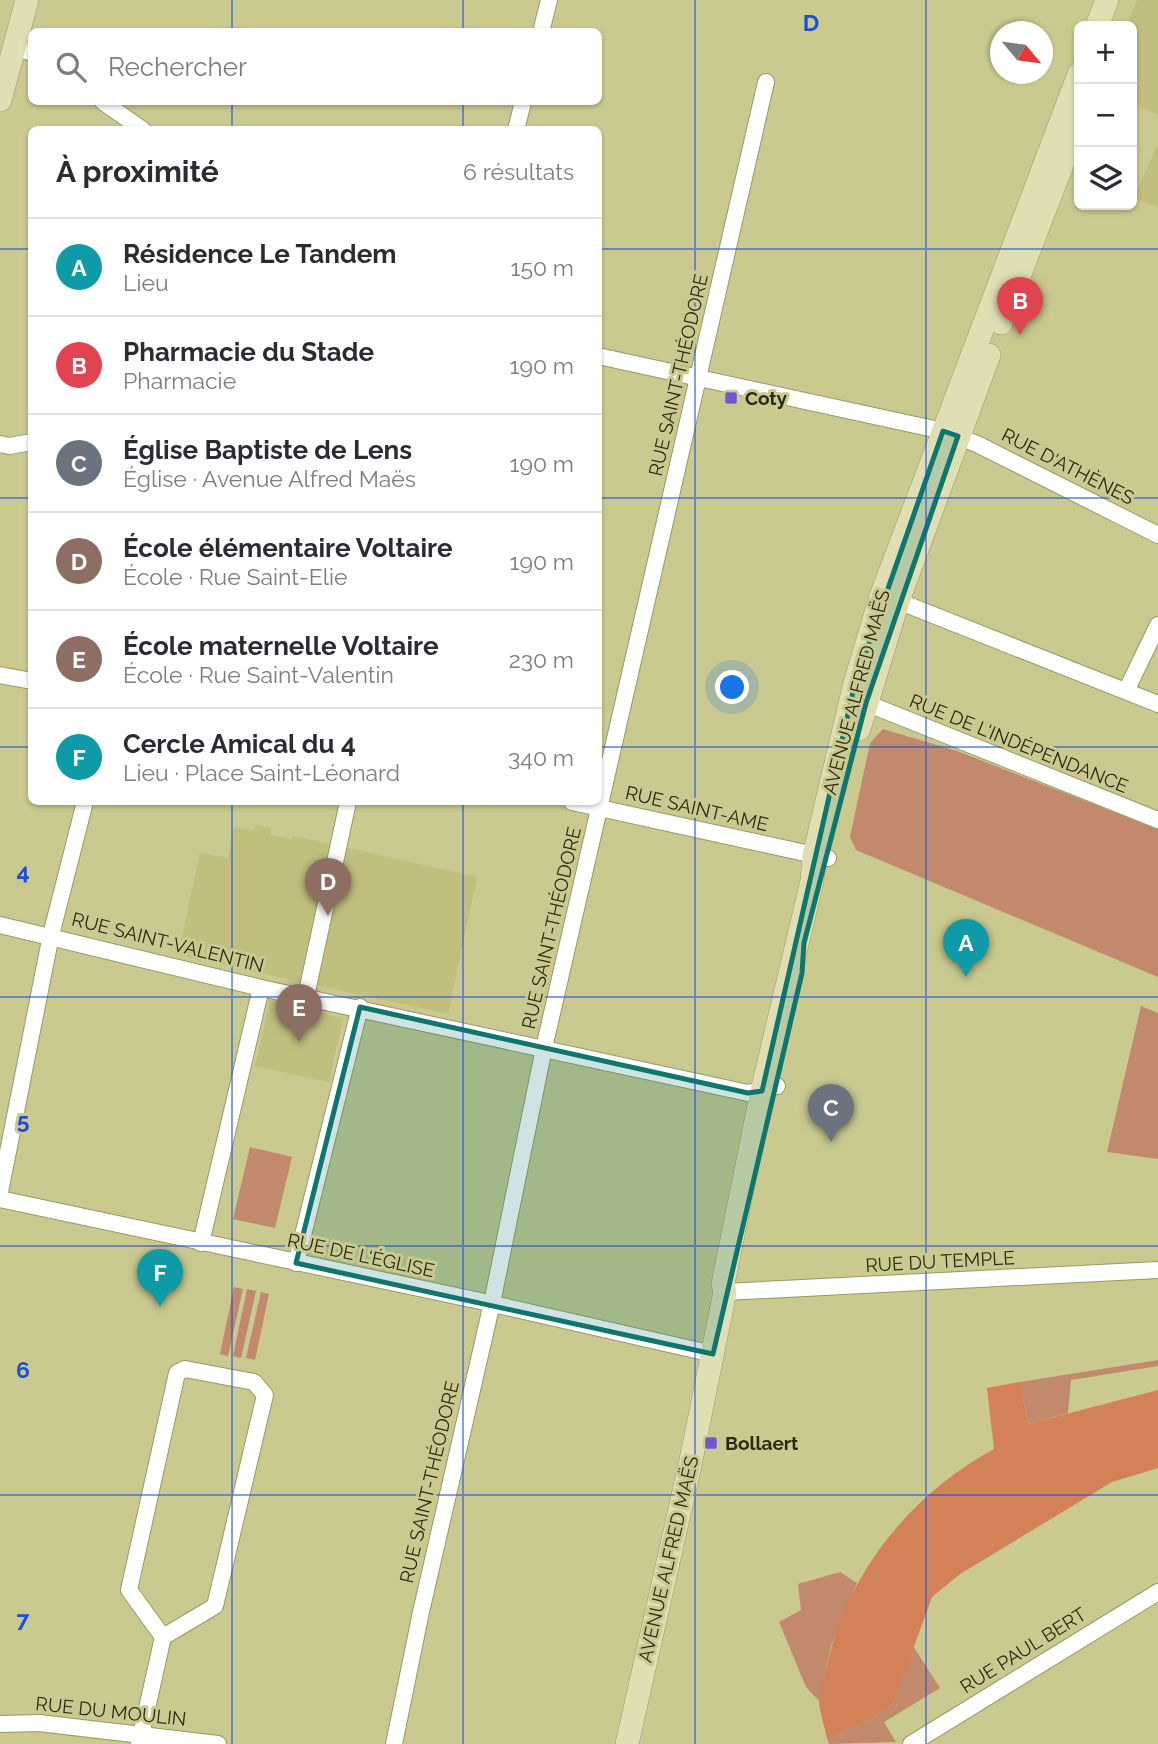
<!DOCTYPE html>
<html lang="fr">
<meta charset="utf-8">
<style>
:root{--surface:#fff;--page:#f2f2f3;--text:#2b2b33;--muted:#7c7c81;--line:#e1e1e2;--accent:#2563eb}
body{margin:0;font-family:Raleway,sans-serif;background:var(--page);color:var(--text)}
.controls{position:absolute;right:21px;top:21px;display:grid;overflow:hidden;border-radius:10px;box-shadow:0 2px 5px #0004}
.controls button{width:63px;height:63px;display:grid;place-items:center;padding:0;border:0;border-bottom:2px solid var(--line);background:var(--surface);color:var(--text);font:35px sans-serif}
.compass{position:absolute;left:990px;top:21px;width:63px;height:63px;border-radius:50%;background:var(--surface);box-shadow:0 2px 5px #0004;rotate:119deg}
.you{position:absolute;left:733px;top:688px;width:24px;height:24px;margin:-18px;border:5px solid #fff;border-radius:50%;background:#1a73e8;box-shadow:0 0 0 10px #1a73e833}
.badge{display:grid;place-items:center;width:46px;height:46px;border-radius:50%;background:var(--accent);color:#fff;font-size:23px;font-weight:700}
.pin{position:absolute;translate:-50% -58px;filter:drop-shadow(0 2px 4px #0008)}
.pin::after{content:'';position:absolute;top:37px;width:24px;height:21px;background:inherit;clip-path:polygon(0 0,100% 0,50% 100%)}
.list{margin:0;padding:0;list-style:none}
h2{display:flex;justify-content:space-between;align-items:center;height:91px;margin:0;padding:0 28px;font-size:30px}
h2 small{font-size:23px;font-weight:400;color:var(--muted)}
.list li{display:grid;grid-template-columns:46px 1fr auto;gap:21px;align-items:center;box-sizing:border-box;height:98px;padding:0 28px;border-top:2px solid var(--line)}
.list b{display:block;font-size:26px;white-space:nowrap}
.list p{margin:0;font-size:23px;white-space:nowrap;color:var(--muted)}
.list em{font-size:23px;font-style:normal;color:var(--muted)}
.icon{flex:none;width:38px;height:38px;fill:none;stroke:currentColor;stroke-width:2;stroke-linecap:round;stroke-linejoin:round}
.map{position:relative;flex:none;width:1158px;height:1744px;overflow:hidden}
.search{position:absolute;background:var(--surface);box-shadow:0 2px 5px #0004;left:28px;top:28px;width:574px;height:77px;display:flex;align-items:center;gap:18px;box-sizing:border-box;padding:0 24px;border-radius:10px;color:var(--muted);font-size:26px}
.panel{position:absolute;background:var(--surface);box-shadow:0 2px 5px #0004;left:28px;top:126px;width:574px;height:679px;border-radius:10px}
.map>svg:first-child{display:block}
.built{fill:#c0bf7e}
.green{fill:#c2896c}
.forest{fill:#d38156}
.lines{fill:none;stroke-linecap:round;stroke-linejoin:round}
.street-casing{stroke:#9a9962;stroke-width:18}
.secondary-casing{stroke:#9a9962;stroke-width:24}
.street{stroke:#fff;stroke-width:16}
.secondary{stroke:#e0dfb3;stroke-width:23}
.marked{fill:#0f766e;fill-opacity:0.2;stroke:#0f766e;stroke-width:5;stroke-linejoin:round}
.grid{fill:none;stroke:#1d4ed8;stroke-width:2;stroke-opacity:0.55}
.poi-dot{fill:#6f57d0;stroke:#c9c990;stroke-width:2.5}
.labels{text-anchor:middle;stroke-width:6;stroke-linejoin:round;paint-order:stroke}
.street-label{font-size:19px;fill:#2a2a13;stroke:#c9c990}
.poi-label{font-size:19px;font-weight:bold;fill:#2a2a13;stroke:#c9c990;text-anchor:start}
.grid-label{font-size:23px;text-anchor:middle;font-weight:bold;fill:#1d4ed8;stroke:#c9c990;stroke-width:6;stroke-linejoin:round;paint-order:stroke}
</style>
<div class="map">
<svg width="1158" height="1744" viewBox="0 0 1158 1744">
<rect width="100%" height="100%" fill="#c9c990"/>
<g class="built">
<path d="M1137,0h21v115l-26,-12v-77h-5z"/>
<path d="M1158,144v64l-24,-11z"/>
<path d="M256,825l15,3 -1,7 21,4 2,-3 6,1 178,40 -29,137 -270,-59 22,-102 28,5 6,-31 20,4z"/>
<path d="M270,1001l73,17 -14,64 -74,-16z"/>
</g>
<g class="green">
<path d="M883,729l74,22 201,78v148l-302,-127 -6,-13 20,-94z"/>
<path d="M1141,1006l17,7v146l-51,-7z"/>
<path d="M250,1147l42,10 -17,71 -42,-9z"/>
<path d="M234,1287l9,2 -15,67 -8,-2z"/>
<path d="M247,1289l9,2 -15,67 -8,-2z"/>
<path d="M261,1292l8,2 -14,66 -9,-2z"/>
<path d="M1158,1360v6l-87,14 -3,33 -40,11 -8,-42z"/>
<path d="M840,1572l17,11 -26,63 -12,55 -13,-14 -27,-65 22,-12 -3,-26z"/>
<path d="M913,1646l27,42 -56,34 12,20 -67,2 -2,-5 40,-18 26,-17z"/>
</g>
<path class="forest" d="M1020,1382l8,42 130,-34v78l-46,14 -152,92 -28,23 -39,107 -26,17 -40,18c-2,-12 -7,-25 -8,-37 0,-11 5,-25 8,-36 20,-93 84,-172 167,-217l-7,-61z"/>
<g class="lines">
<g class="street-casing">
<g id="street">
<path d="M541,32l8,-32"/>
<path d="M15,47l17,6"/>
<path d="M103,102l40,28"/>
<path d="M516,130l7,-28"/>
<path d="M598,356l345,75 34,13 181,91"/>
<path d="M0,444l9,2 23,-4"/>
<path d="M898,601l260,103"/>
<path d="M0,675l32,6"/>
<path d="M1126,691l32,-66"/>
<path d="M866,703l292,117"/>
<path d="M572,802l256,56"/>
<path d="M0,925l261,63 487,105 29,-7"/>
<path d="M306,996l42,-194"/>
<path d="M0,1192l51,-257 34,-133"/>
<path d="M0,1199l480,102 233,53"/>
<path d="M201,1243l60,-255"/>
<path d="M296,1263l64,-256"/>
<path d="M725,1292l433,-22"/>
<path d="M0,1724l39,-1 179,21"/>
<path d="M139,1744l24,-107 52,-31 50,-211 -11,-13 -69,-13 -8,4 -48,217 34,47"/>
<path d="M394,1744l27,-132 71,-309 52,-255 222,-966"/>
<path d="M911,1744l247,-152"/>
</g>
</g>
<g class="secondary-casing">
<g id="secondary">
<path d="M1097,26l10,-26"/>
<path d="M0,100l27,-100"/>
<path d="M1001,323l78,-202"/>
<path d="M859,729l39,-128 91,-246"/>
<path d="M627,1744l63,-279 35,-173 -2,-8 39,-193 50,-210 2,-25 41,-173 26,-87 198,-522"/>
</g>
</g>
<use href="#street" class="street"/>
<use href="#secondary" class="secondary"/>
</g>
<path class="marked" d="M943,431l15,5 -92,267 -62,240 -2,30 -89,381 -417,-91 64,-256 388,86 14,-2 93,-408z"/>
<path class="grid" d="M232,0v32M463,0v32M695,0v1744M926,0v1744M232,102v28M463,102v28M0,249h32M598,249h560M0,498h32M598,498h560M0,747h32M598,747h560M232,802v942M463,802v942M0,997h1158M0,1246h1158M0,1495h1158"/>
<g class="poi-dot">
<rect x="724" y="391" width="14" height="14" rx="3.5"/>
<rect x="704" y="1436" width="14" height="14" rx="3.5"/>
</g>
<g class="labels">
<g class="street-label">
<text transform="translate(678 375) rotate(-77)" y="7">RUE SAINT-THÉODORE</text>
<text transform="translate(1068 466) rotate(27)" y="7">RUE D'ATHÈNES</text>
<text transform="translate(856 692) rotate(-75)" y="7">AVENUE ALFRED MAËS</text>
<text transform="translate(1019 743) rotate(22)" y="7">RUE DE L'INDÉPENDANCE</text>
<text transform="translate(697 808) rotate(13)" y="7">RUE SAINT-AME</text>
<text transform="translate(551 928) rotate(-77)" y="7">RUE SAINT-THÉODORE</text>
<text transform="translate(168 942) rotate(14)" y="7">RUE SAINT-VALENTIN</text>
<text transform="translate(361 1255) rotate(12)" y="7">RUE DE L'ÉGLISE</text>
<text transform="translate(940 1261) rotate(-3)" y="7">RUE DU TEMPLE</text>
<text transform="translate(429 1482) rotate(-77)" y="7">RUE SAINT-THÉODORE</text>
<text transform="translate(668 1559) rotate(-77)" y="7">AVENUE ALFRED MAËS</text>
<text transform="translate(1023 1650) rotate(-32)" y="7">RUE PAUL BERT</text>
<text transform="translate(111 1711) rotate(6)" y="7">RUE DU MOULIN</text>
</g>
<g class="poi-label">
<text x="745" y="405">Coty</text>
<text x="725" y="1450">Bollaert</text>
</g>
</g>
<g class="grid-label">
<text x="811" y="31">D</text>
<text x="23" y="880">4</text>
<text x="23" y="1129">5</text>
<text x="23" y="1378">6</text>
<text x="23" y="1627">7</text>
</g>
</svg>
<div class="controls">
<button>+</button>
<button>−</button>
<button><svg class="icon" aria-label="layers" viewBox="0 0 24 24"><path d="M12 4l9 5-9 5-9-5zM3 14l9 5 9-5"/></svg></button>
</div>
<svg class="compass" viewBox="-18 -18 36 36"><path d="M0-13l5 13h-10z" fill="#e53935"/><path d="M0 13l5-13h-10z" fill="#7c7c81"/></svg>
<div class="you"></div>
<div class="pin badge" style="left:966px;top:977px;background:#0f9aa8">A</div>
<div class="pin badge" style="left:1020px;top:335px;background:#e0444e">B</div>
<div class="pin badge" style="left:831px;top:1142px;background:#6b7280">C</div>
<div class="pin badge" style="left:328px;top:916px;background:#8d6e63">D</div>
<div class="pin badge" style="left:299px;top:1042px;background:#8d6e63">E</div>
<div class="pin badge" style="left:160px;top:1307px;background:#0f9aa8">F</div>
<div class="search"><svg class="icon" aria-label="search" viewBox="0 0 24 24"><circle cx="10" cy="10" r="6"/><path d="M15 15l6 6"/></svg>Rechercher</div>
<section class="panel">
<h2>À proximité<small>6 résultats</small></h2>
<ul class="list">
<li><span class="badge" style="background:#0f9aa8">A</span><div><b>Résidence Le Tandem</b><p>Lieu</p></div><em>150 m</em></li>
<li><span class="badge" style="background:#e0444e">B</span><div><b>Pharmacie du Stade</b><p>Pharmacie</p></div><em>190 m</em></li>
<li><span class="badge" style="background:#6b7280">C</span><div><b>Église Baptiste de Lens</b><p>Église · Avenue Alfred Maës</p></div><em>190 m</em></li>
<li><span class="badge" style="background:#8d6e63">D</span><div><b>École élémentaire Voltaire</b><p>École · Rue Saint-Elie</p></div><em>190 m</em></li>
<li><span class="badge" style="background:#8d6e63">E</span><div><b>École maternelle Voltaire</b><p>École · Rue Saint-Valentin</p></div><em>230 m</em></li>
<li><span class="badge" style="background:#0f9aa8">F</span><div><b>Cercle Amical du 4</b><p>Lieu · Place Saint-Léonard</p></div><em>340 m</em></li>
</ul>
</section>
</div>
